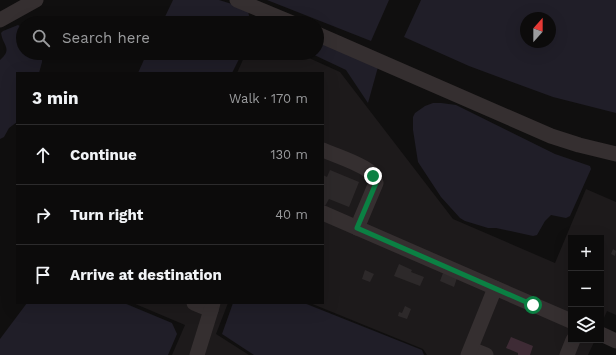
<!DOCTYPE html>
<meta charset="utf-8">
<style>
:root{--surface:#0c0b0b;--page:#1a1919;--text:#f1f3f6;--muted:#9a9b9d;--line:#2c2b2c}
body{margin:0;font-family:"Work Sans",sans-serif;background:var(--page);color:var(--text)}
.controls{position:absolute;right:12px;bottom:12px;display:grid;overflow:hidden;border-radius:0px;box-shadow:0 4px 16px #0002}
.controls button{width:36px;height:36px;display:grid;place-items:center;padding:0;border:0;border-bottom:1px solid var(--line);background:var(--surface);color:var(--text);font:20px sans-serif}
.compass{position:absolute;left:520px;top:12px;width:36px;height:36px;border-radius:50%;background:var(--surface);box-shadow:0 4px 16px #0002;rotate:21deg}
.stop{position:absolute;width:12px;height:12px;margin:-9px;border:3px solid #0b8043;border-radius:50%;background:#fff}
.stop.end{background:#0b8043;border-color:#fff;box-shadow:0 1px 4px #0008}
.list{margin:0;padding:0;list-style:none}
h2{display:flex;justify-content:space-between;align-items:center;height:52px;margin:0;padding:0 16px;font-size:17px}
h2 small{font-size:13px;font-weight:400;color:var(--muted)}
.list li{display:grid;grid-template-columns:26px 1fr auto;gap:12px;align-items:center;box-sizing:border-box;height:60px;padding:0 16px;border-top:1px solid var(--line)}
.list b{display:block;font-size:15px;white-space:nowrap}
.list em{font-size:13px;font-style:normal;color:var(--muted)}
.icon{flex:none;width:22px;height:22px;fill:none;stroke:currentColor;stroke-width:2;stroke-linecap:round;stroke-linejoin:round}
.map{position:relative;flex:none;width:616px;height:355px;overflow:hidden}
.search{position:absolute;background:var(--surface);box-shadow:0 4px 16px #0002;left:16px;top:16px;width:308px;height:44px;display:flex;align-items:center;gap:10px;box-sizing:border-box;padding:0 14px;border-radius:22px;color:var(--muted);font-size:15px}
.panel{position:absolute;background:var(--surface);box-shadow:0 4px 16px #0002;left:16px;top:72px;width:308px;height:232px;border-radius:0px}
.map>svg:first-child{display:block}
.built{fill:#1d1a1b}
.green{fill:#201e28;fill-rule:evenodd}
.water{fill:#3e2b35}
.building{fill:#2d292a}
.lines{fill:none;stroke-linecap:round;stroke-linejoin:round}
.minor{stroke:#352f30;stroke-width:15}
.route{stroke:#0b8043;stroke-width:5}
</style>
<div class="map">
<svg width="616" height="355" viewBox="0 0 616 355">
<rect width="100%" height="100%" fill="#100f0f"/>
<g class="built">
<path d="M246,53h52l42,19 113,147 102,44 31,-74 30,13v113l-9,-4 -6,14v-87h-30v102h24l-7,15h-161l-4,-6 -113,-46h13v-230h-86z"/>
<path d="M133,303h95l-12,31 33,21h-77l13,-30z"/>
</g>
<g class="green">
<path d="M173,0h46l29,9 2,14h-88z"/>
<path d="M267,0h122l-18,41z"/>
<path d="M421,0h195v113l-63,-16 -84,-31 -65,-29zM526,18h24v24h-24z"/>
<path d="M18,25l5,3v25h19v9l-3,11h-22v49l-8,6 -5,9 -4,2v-79c13,-11 3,-14 1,-27l2,-2z"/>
<path d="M317,41l61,26 -10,36 -22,-33 -36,-17h7z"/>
<path d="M147,53h95l-10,20h-94z"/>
<path d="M433,103h8l15,2 99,49 35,12 1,3 -21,47 -4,2 -15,-3 -6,6 -8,14 -4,1 -37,-8h-8l-23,-7 -5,-3 -19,-21 -23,-35 -5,-32v-13l2,-4 10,-7z"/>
<path d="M27,303h97l48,20 5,11 -9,21h-168v-16z"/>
<path d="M233,303h71l118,47 2,5h-170l-32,-21z"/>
</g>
<path class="water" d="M511,337l22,9 -3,9h-12v-2l-12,-5z"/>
<g class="building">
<path d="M330,170l29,12 -10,25 -20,-8 -4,7 -2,-1v-30l4,2z"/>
<path d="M613,249l3,2 -1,5 -4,-2z"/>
<path d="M399,264l13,6 -1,2 13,5 -4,9 -26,-10z"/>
<path d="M365,270l9,4 -4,8 -8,-3z"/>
<path d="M443,273l14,5 -3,9 -14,-6z"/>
<path d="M405,306l6,3 -4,10 -9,-3 1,-4 3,1z"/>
</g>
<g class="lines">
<g class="minor">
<path d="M237,0l55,23"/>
<path d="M0,20l36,-20"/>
<path d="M317,34l234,102 28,9 37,9"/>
<path d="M323,150c13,6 37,13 47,22 3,2 4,8 6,11l-19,45"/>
<path d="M323,213l248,108"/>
<path d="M194,303l17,7 2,-7"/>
<path d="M601,334l15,7"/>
<path d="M471,349l15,6"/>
<path d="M197,355l14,-45"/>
<path d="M468,355l27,-67"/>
<path d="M567,355l6,-15"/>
</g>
</g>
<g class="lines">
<path class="route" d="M373,176l3,7 -19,45 176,77"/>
</g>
</svg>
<div class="controls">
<button>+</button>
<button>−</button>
<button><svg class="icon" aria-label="layers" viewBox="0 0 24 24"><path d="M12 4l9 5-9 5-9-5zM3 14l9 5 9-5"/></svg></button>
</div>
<svg class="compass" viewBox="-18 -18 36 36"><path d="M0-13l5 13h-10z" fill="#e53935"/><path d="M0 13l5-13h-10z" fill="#9a9b9d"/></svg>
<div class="stop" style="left:533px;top:305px"></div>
<div class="stop end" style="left:373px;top:176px"></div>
<div class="search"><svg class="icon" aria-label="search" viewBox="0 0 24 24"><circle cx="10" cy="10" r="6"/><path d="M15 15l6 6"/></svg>Search here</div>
<section class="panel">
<h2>3 min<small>Walk · 170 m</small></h2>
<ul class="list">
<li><svg class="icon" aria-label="ahead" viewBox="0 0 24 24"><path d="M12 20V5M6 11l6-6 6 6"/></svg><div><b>Continue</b></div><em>130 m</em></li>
<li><svg class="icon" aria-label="right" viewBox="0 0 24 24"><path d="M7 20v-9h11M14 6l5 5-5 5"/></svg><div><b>Turn right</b></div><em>40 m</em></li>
<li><svg class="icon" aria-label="arrive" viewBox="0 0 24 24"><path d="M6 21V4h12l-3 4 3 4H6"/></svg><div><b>Arrive at destination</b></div></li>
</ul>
</section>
</div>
